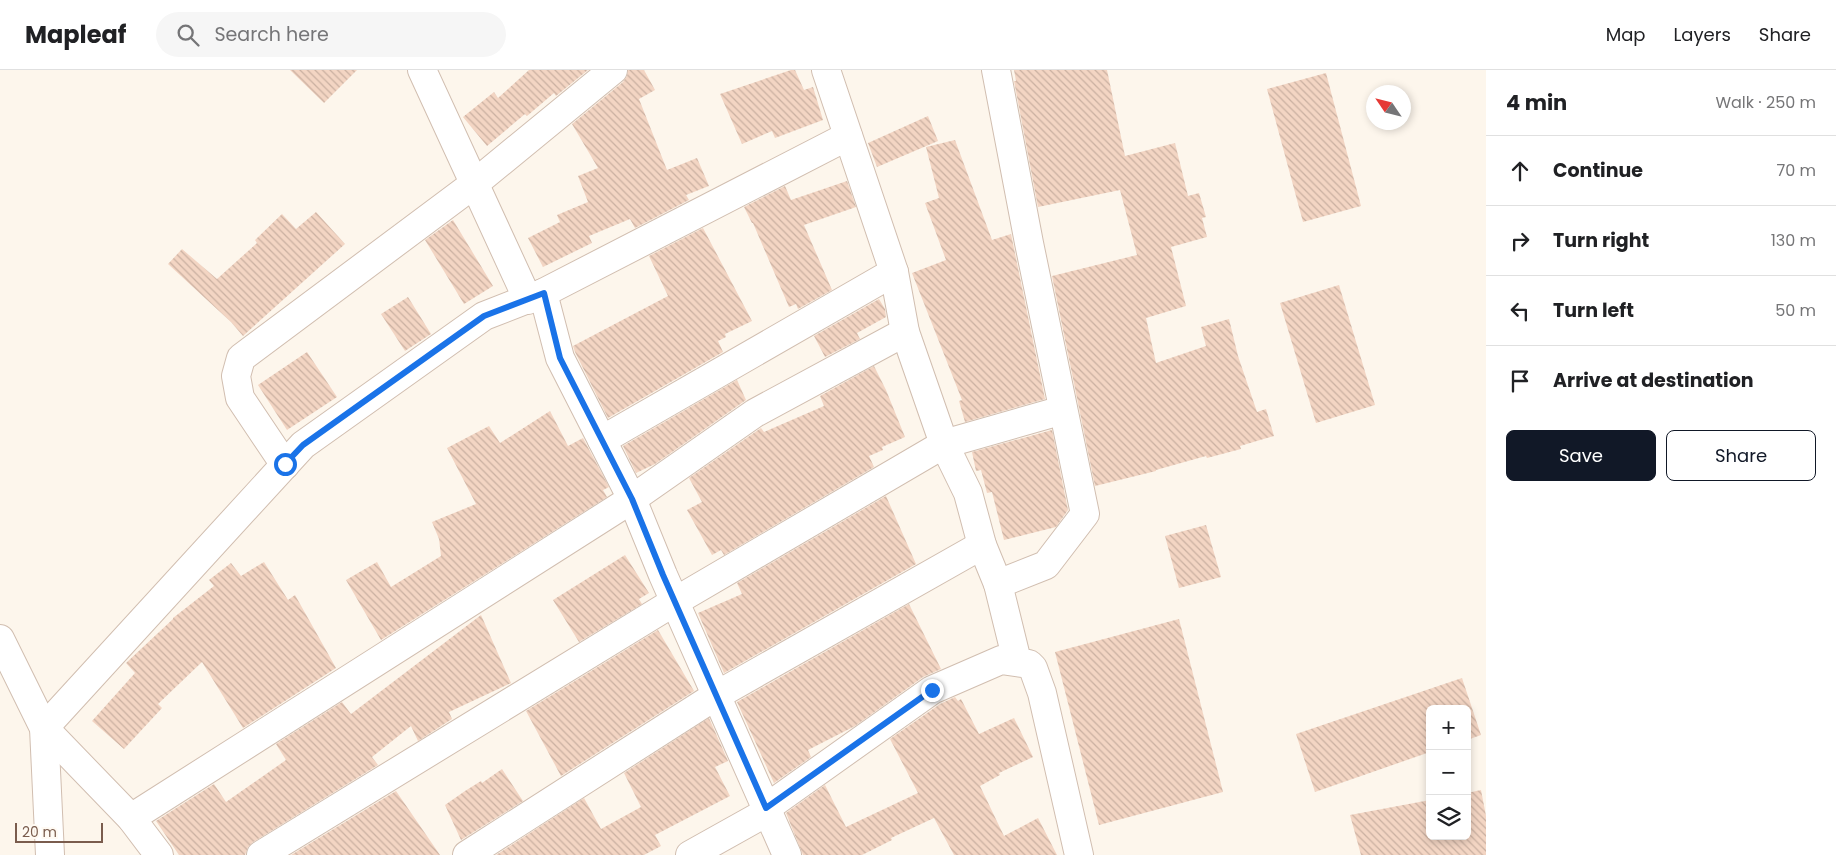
<!DOCTYPE html>
<meta charset="utf-8">
<style>
:root{--surface:#fff;--page:#f6f6f6;--text:#202124;--muted:#757577;--line:#e0e0e0;--accent:#111827}
body{margin:0;font-family:Poppins,sans-serif;background:var(--page);color:var(--text)}
.controls{position:absolute;right:15px;bottom:15px;display:grid;overflow:hidden;border-radius:8px;box-shadow:0 2px 8px #0003}
.controls button{width:45px;height:45px;display:grid;place-items:center;padding:0;border:0;border-bottom:1px solid var(--line);background:var(--surface);color:var(--text);font:25px sans-serif}
.compass{position:absolute;left:1366px;top:15px;width:45px;height:45px;border-radius:50%;background:var(--surface);box-shadow:0 2px 8px #0003;rotate:305deg}
.scale{position:absolute;left:15px;bottom:12px;width:88px;box-sizing:border-box;padding-left:5px;border:2px solid #7a5c4d;border-top:0;font-size:14px;line-height:18px;white-space:nowrap;color:#7a5c4d;-webkit-text-stroke:4px #fffaf3;paint-order:stroke}
.stop{position:absolute;width:15px;height:15px;margin:-11px;border:4px solid #1a73e8;border-radius:50%;background:#fff}
.stop.end{background:#1a73e8;border-color:#fff;box-shadow:0 1px 5px #0008}
.list{margin:0;padding:0;list-style:none}
h2{display:flex;justify-content:space-between;align-items:center;height:65px;margin:0;padding:0 20px;font-size:21px}
h2 small{font-size:16px;font-weight:400;color:var(--muted)}
.list li{display:grid;grid-template-columns:32px 1fr auto;gap:15px;align-items:center;box-sizing:border-box;height:70px;padding:0 20px;border-top:1px solid var(--line)}
.list b{display:block;font-size:19px;white-space:nowrap}
.list em{font-size:16px;font-style:normal;color:var(--muted)}
.actions{display:flex;gap:10px;padding:15px 20px}
.actions a{flex:1;padding:11px 0;border:1px solid var(--accent);border-radius:8px;text-align:center;font-size:18px;color:var(--accent)}
.actions .main{background:var(--accent);color:#fff}
.icon{flex:none;width:28px;height:28px;fill:none;stroke:currentColor;stroke-width:2;stroke-linecap:round;stroke-linejoin:round}
.map{position:relative;flex:none;width:1486px;height:785px;overflow:hidden}
header{display:flex;align-items:center;gap:30px;box-sizing:border-box;height:70px;padding:0 25px;background:var(--surface);border-bottom:1px solid var(--line)}
header strong{font-size:24px}
nav{display:flex;gap:28px;margin-inline-start:auto;font-size:18px}
.search{width:350px;height:45px;background:var(--page);display:flex;align-items:center;gap:12px;box-sizing:border-box;padding:0 18px;border-radius:28px;color:var(--muted);font-size:19px}
main{display:flex}
aside{flex:1;background:var(--surface)}
.map>svg:first-child{display:block}
.building{fill:url(#building-back-hatch)}
.lines{fill:none;stroke-linecap:round;stroke-linejoin:round}
.minor-casing{stroke:#d1beb0;stroke-width:30}
.minor{stroke:#fff;stroke-width:28}
.route{stroke:#1a73e8;stroke-width:6}
</style>
<header>
<strong>Mapleaf</strong>
<div class="search"><svg class="icon" aria-label="search" viewBox="0 0 24 24"><circle cx="10" cy="10" r="6"/><path d="M15 15l6 6"/></svg>Search here</div>
<nav><a>Map</a><a>Layers</a><a>Share</a></nav>
</header>
<main>
<div class="map">
<svg width="1486" height="785" viewBox="0 0 1486 785">
<defs>
<pattern id="building-back-hatch" width="6" height="6" patternUnits="userSpaceOnUse" patternTransform="scale(1.25)"><rect width="6" height="6" fill="#f3d5c3"/><path d="M-1 5l2 2M0 0l6 6M5-1l2 2" fill="none" stroke="#cab0a1"/></pattern>
</defs>
<rect width="100%" height="100%" fill="#fdf6ec"/>
<g class="building">
<path d="M290,0h67l-33,33z"/>
<path d="M529,0h59l-32,26 -2,-3 -27,23 -2,-2 -38,32 -24,-29 31,-25 4,6z"/>
<path d="M628,0h16l11,20 -16,9 28,71 30,-12 12,28 -23,9 3,5 -54,28 -5,-9 -41,17 3,7 -49,24 -15,-29 32,-16 -3,-7 31,-13 -10,-26 20,-8 -26,-44 51,-42 4,-6z"/>
<path d="M791,0h4l9,20 9,-3 10,33 -48,18 -3,-7 -30,13 -22,-50z"/>
<path d="M1014,0h93l18,86 50,-13 13,53 11,-3 7,24 -4,1 5,19 -36,10 15,59 -40,12 10,45 50,-17 -5,-19 28,-8 9,37 19,56 9,-3 8,27 -34,10 1,3 -34,9 -1,-2 -50,14v1l-61,15 -43,-210 85,-21 -17,-65 -82,17 -24,-126h2z"/>
<path d="M1326,3l35,133 -58,16 -36,-133z"/>
<path d="M928,46l10,25 -61,26 -9,-24z"/>
<path d="M955,70l37,100 19,-6 34,165 -80,23 -6,-21 3,-1 -50,-127 34,-13 -21,-57 14,-5 -13,-51z"/>
<path d="M847,111l9,26 -52,18 28,65 -34,19 -2,-5 -7,3 -36,-84h-1l-8,-16 41,-21 6,14z"/>
<path d="M316,142l29,32 -102,92 -12,-14 -63,-58 14,-15 35,30 40,-36 -2,-3 27,-26 14,15z"/>
<path d="M453,150l40,66 -29,18 -39,-64z"/>
<path d="M703,158l49,93 -27,13 1,3 -8,4 5,11 -115,66 -33,-66 -2,-6 95,-50 -19,-40z"/>
<path d="M1339,215l36,120 -59,18 -36,-120z"/>
<path d="M408,227l23,37 -26,17 -24,-37z"/>
<path d="M879,229l6,10 1,8 -29,16 3,6 -35,18 -11,-21z"/>
<path d="M307,282l30,45 -50,33 -29,-45z"/>
<path d="M874,296l12,24 19,47 -23,10 1,3 -14,6 5,11 -150,88 -3,-5 -9,5 -25,-45 15,-8 -13,-24 72,-50 3,4 60,-26 -4,-10z"/>
<path d="M737,310l9,20 -91,64 -19,9 -13,-27z"/>
<path d="M550,341l18,35 15,-8 26,49 -6,3 4,7 -226,143 -35,-60 31,-18 14,25 50,-31 -2,-17 -7,-17 44,-18 -29,-56 42,-22 11,17z"/>
<path d="M1052,360l16,80 -12,17 -52,13 -12,-48 -5,1 -6,-23 -5,1 -4,-19z"/>
<path d="M886,426l30,68 -192,109 -26,-60 44,-19 -5,-11z"/>
<path d="M1206,455l15,52 -42,11 -14,-52z"/>
<path d="M625,485l24,38 -10,6 3,5 -63,38 -26,-42z"/>
<path d="M264,492l24,38 7,-5 41,73 -93,60 -41,-66 -44,42 4,4 -38,41 -32,-28 43,-48 -9,-10 47,-44v-1l41,-32 -5,-6 22,-17 10,13z"/>
<path d="M909,534l32,65 -18,8 -68,49 -47,24 3,7 -37,26 -37,-81z"/>
<path d="M481,545l30,68 -62,29 3,7 -34,22 -7,-15 -39,31 6,8 -125,77 -5,5 -3,8h-66l-23,-34 58,-37 12,18 60,-42 -10,-16 66,-42 9,12z"/>
<path d="M1179,549l44,173 -124,33 -44,-173z"/>
<path d="M658,560l36,61 -133,85 -35,-65z"/>
<path d="M1462,608l19,57 -14,5v-31h-37v43l-115,40 -19,-58z"/>
<path d="M955,627l3,4 3,-2 18,35 35,-16 19,39 -34,16 1,2 -20,11 24,50 34,-18 19,37h-103l-20,-37 -43,20 1,2 -30,15h-59l-17,-42 39,-28 21,42 72,-34 -28,-54 50,-35z"/>
<path d="M709,648l19,43 -13,6 15,29 -75,39 6,11 -17,9h-148l88,-57 17,31 40,-22 -17,-34z"/>
<path d="M502,699l21,32 -62,39 -16,-35 20,-14 16,-10 1,2z"/>
<path d="M1481,720l5,26v39h-125l-11,-40 80,-15v36h37v-43z"/>
<path d="M396,721l44,64h-149z"/>
</g>
<g class="lines">
<g class="minor-casing">
<g id="minor">
<path d="M422,0l106,230"/>
<path d="M826,0l68,202 11,60 39,112 24,49 14,52 16,39 19,77"/>
<path d="M996,0l33,173 56,271 -39,51 -48,19"/>
<path d="M543,223l305,-157"/>
<path d="M602,370l292,-168"/>
<path d="M285,395l-45,-67 -4,-22 5,-18 233,-174 139,-114"/>
<path d="M0,569l44,89 6,127"/>
<path d="M131,748l501,-319 123,-86 150,-81"/>
<path d="M159,785l-28,-37 -87,-90 259,-283 181,-129 59,-23 17,65 72,141 31,76 124,280"/>
<path d="M261,785l413,-253 270,-158 119,-34"/>
<path d="M467,785l250,-160 265,-150"/>
<path d="M690,785l77,-43 -1,-4 166,-118 69,-30 28,4 4,4 9,25 37,162"/>
</g>
</g>
<use href="#minor" class="minor"/>
</g>
<g class="lines">
<path class="route" d="M285,394l18,-19 181,-129 60,-23 16,65 72,141 31,76 103,233 166,-118"/>
</g>
</svg>
<div class="controls">
<button>+</button>
<button>−</button>
<button><svg class="icon" aria-label="layers" viewBox="0 0 24 24"><path d="M12 4l9 5-9 5-9-5zM3 14l9 5 9-5"/></svg></button>
</div>
<svg class="compass" viewBox="-18 -18 36 36"><path d="M0-13l5 13h-10z" fill="#e53935"/><path d="M0 13l5-13h-10z" fill="#757577"/></svg>
<div class="scale">20 m</div>
<div class="stop" style="left:285px;top:394px"></div>
<div class="stop end" style="left:932px;top:620px"></div>
</div>
<aside>
<h2>4 min<small>Walk · 250 m</small></h2>
<ul class="list">
<li><svg class="icon" aria-label="ahead" viewBox="0 0 24 24"><path d="M12 20V5M6 11l6-6 6 6"/></svg><div><b>Continue</b></div><em>70 m</em></li>
<li><svg class="icon" aria-label="right" viewBox="0 0 24 24"><path d="M7 20v-9h11M14 6l5 5-5 5"/></svg><div><b>Turn right</b></div><em>130 m</em></li>
<li><svg class="icon" aria-label="left" viewBox="0 0 24 24"><path d="M17 20v-9H6M10 6l-5 5 5 5"/></svg><div><b>Turn left</b></div><em>50 m</em></li>
<li><svg class="icon" aria-label="arrive" viewBox="0 0 24 24"><path d="M6 21V4h12l-3 4 3 4H6"/></svg><div><b>Arrive at destination</b></div></li>
</ul>
<div class="actions"><a class="main">Save</a><a>Share</a></div>
</aside>
</main>
